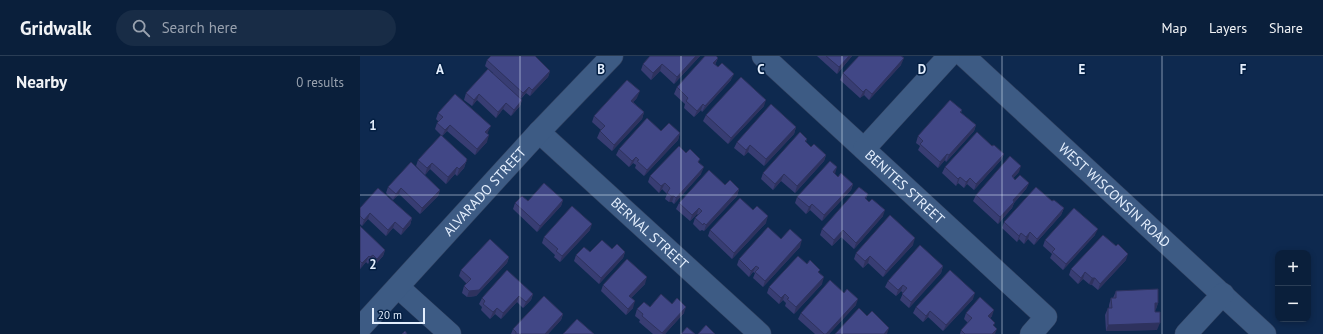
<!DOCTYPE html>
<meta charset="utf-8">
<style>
:root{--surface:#0a1f3b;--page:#182c46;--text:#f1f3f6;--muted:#99a2af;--line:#2a3d55}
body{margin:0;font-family:"PT Sans",sans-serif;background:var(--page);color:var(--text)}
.controls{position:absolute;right:12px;bottom:12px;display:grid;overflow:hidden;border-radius:8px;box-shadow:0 2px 6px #0003}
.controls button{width:36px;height:36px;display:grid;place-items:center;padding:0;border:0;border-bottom:1px solid var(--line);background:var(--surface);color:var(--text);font:20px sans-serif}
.scale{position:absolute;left:12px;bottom:10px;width:53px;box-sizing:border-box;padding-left:4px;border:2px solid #e3eefd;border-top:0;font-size:11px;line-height:14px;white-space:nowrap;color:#e3eefd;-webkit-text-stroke:3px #041f43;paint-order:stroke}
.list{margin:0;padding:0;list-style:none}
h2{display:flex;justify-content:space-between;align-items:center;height:52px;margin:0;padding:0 16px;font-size:17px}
h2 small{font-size:13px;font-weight:400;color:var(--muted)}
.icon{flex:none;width:22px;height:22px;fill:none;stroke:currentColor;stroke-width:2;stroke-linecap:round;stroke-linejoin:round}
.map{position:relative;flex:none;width:963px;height:278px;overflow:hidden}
header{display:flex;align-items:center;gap:24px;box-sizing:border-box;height:56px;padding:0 20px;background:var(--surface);border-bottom:1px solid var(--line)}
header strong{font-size:19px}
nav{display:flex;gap:22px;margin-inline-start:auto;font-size:14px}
.search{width:280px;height:36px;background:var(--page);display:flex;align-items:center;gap:10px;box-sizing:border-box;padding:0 14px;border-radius:22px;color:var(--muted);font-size:15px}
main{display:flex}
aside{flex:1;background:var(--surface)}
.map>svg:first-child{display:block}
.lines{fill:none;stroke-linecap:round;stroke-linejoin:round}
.minor-casing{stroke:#32415f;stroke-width:23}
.minor{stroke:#3d5b84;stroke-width:22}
.wall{fill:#383d73}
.shaded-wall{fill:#2e325e}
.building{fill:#414786;stroke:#2e325e}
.grid{fill:none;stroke:#e3eefd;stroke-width:1;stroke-opacity:0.55}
.labels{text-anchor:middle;stroke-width:3;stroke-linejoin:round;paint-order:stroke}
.street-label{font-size:14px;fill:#e3eefd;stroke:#041f43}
.grid-label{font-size:13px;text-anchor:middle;font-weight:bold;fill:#e3eefd;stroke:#041f43;stroke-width:3;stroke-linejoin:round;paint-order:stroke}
</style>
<header>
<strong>Gridwalk</strong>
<div class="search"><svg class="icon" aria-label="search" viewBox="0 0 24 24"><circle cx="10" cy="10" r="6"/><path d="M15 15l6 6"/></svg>Search here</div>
<nav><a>Map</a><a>Layers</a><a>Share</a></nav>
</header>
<main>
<aside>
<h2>Nearby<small>0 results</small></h2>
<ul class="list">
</ul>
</aside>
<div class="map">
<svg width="963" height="278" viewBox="0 0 963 278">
<rect width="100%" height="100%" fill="#0e294f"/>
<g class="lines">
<g class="minor-casing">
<g id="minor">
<path id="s1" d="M403,0l283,261 -15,17"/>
<path id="s2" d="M604,0l301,278"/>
<path id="s3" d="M179,76l221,202"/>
<path d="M504,93l85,-93"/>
<path d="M38,231l52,47"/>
<path id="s4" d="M0,272l179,-196 73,-76"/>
<path d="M826,278l37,-40"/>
</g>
</g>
<use href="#minor" class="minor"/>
</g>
<g class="wall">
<path d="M340,0l-26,28 -14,-13 -9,9 -10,-10 2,-6z"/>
<path d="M457,0h35l-15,18z"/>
<path d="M358,2l-3,7 16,15 -29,32 -1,-2 -7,7 -10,-9 1,-4 -11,-10 3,-7z"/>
<path d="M127,4l63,11 -2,6 -18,19 -4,-3 -5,6 1,1 -2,6 -9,10 -8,-7 -7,9 -19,-18 -5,6 -8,-6 2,-7 27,-20 -8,-7z"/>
<path d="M541,9l-32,35 -5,-5 -4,3 -20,-18 3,-7z"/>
<path d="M277,42l-4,4 11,10 -2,7 -30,32 -15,-13 3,-7 1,-1 -9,-8 2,-6z"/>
<path d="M404,50l-36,38 -25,-23 3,-6z"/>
<path d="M602,54l-1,3 15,12 -2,6 -28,31 -1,-2 -7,8 -20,-18 2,-4 -4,-3 2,-7z"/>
<path d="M78,57l50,19 -1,1v9l-12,13 -28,-24 -5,5 -7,-7 2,-6 2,-1 -3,-3z"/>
<path d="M436,71l-2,7 -30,32 -16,-14 -4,4 -10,-8 3,-6z"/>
<path d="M301,75l19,2 -2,7 -34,36 -9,-8 1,-3 -3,-2 -4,4 -13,-12 3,-6z"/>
<path d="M447,83l-1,3 5,5 15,8 -2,6 -29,32 -14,-12 -8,9 -12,-11 2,-6z"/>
<path d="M632,90l12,8 -3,6 -27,30 -7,-6 -3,4 -6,-5 -2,3 -14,-13 3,-6z"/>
<path d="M326,97l13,10 2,11 -27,30 -2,-2h-3l-4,-3 2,-5 -5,-5 -3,4 -11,-11 2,-6z"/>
<path d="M58,104l48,2 -2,6 -7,8 -2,-2 -9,10 -16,-15 -5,6 -9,-9z"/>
<path d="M659,116l-6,6 2,2 14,3 -3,6 -12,14 -2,5 -14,16 -25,-23 3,-6z"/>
<path d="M475,118l3,3 15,7 -2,6 -29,31 -12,-11 -4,4 -11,-11 2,-6z"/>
<path d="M365,129l14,4 -2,7 -33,35 -2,-1 -2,1 -7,-7 2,-6 3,-3 -1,-1 -7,7 -14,-12 3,-6z"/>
<path d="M28,131l52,3 -2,6 -18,18 -21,-20 -6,6 -7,-7z"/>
<path d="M508,138l-2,5 17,17 -29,33 -13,-12 -9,9 -12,-11 2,-6z"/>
<path d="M203,144l-2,6 -24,26 -24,-23 2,-6 13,-2z"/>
<path d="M692,145l12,7 -3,7 -27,30 -6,-6 -4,5 -5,-5 -2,3 -15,-14 2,-6z"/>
<path d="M0,152l52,10 -2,7 -9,10 -8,-7 -7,8 -18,-17 -6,7 -2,-2z"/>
<path d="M406,167l-34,36 -24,-23 2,-6z"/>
<path d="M0,170l25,24 -2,6 -8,9 -5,-4 -2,3 -2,-2 -6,7z"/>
<path d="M230,174l-30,32 -6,-5 1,-2 -13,-12 2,-6z"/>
<path d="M735,179l-32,35 -13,-12 2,-4 -9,-8 2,-6z"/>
<path d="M421,183l19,8 -37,40 -10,-9 2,-5 -2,-1 -4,5 -12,-12 2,-6z"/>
<path d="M553,189l-30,32 -15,-14 -5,5 -9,-9 2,-6z"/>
<path d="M252,193l13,3 -2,6 -24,26 -25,-23 2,-6z"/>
<path d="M149,201l-2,6 -31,33 -9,1 -5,-4 2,-7 3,-2 -8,-8 2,-6z"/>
<path d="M766,204l-28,30 -6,-5 -3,-1 -6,-5 -5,5 -9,-9 2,-6z"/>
<path d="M447,208l12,8 3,12 -28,30 -9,-8 1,-3 -3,-3 -4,4 -12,-11 2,-6z"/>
<path d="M583,210l-2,7 -32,35 -9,-8 3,-7 -2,-2 -5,5 -11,-9 3,-6z"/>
<path d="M285,228l-14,14 2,10 -7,7 -25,-24 2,-6z"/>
<path d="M756,235l42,12 -2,6 -1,1 2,20 -51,1 -1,-16 3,-7h1v-3l2,-7h2z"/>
<path d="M173,238l-2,6 -8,8 -6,-6 -16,17 -6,-5 -5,5 -9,-9 1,-3 -3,-3 3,-6z"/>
<path d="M613,243l-30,32 -15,-14 -5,5 -10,-9 3,-6z"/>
<path d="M312,248l12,9 -19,21h-12l-14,-12 1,-2 -5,-4 2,-7z"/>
<path d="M496,249l-27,29h-14l-17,-15 3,-6z"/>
<path d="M606,257l26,3 -2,2 5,5 -1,2 1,9h-35l1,-4 7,-7 -4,-4z"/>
<path d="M203,258l-2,6 -13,14h-37l2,-5z"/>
</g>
<g class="shaded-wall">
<path d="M336,0h4l-26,28 3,-7z"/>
<path d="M489,0h3l-15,18 2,-7z"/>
<path d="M358,2l-3,6 -4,5 2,-6z"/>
<path d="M544,2l-3,7 -32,35 3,-6z"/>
<path d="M302,8l-2,7 -9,9 2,-7z"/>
<path d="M190,15l-2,6 -18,19 2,-6z"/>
<path d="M374,18l-3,6 -29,32 3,-6z"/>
<path d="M169,31l-3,6 -6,6 3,-6z"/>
<path d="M506,33l-2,6 -4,3 3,-6z"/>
<path d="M280,35l-3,7 -8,9 2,-6z"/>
<path d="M119,38l-2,6 -5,6 2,-6z"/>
<path d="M162,44l-2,6 -9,10 3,-6z"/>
<path d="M406,44l-2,6 -36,38 3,-6z"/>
<path d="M146,47l-3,6 -7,9 2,-6z"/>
<path d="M343,48l-2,6 -7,7 3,-6z"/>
<path d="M284,56l-2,7 -30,32 2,-6z"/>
<path d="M90,69l-3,6 -5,5 3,-6z"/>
<path d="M616,69l-2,6 -28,31 3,-7z"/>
<path d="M131,70l-3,6 -5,6 2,-6z"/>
<path d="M436,71l-2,7 -30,32 2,-7z"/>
<path d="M320,77l-2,7 -34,36 3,-6z"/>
<path d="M129,79l-2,7 -12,13 2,-6z"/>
<path d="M390,89l-2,7 -4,4 2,-6z"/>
<path d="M587,98l-2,6 -7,8 2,-6z"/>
<path d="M644,98l-3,6 -27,30 2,-6z"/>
<path d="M466,99l-2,6 -29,32 2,-7z"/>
<path d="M276,101l-3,6 -4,4 3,-6z"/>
<path d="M106,106l-2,6 -7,8 2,-7z"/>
<path d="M72,107l-2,6 -5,6 2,-7z"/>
<path d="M661,110l-2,6 -10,10 3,-6z"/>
<path d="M97,111l-2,7 -9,10 2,-7z"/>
<path d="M344,111l-3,7 -27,30 2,-6z"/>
<path d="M477,111l-2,7 -2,-2z"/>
<path d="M424,118l-3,7 -8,9 2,-6z"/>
<path d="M600,121l-2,6 -2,3 2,-7z"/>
<path d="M610,122l-3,6 -3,4 2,-6z"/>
<path d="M305,127l-3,6 -3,4 2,-7z"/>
<path d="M669,127l-3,6 -12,14 -2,5 -14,16 2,-7 13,-17z"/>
<path d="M493,128l-2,6 -29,31 2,-6z"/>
<path d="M41,132l-2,6 -6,6 3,-6z"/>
<path d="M379,133l-2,7 -33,35 2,-6z"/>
<path d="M80,134l-2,6 -18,18 2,-6z"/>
<path d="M311,140h3l-2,6h-3z"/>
<path d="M203,144l-2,6 -24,26 3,-6z"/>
<path d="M452,148l-2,6 -4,4 3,-7z"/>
<path d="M339,152l-2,6 -7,7 2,-6z"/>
<path d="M704,152l-3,7 -27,30 3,-6z"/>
<path d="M525,154l-2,6 -29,33 2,-6z"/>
<path d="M10,157l-2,6 -6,7 2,-6z"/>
<path d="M408,160l-2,7 -34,36 2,-6z"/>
<path d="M52,162l-2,7 -9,10 2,-6z"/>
<path d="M35,166l-2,6 -7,8 2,-6z"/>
<path d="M232,168l-2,6 -30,32 2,-6z"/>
<path d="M738,173l-3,6 -32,35 3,-6z"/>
<path d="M483,174l-2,7 -9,9 2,-6z"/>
<path d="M670,176l-2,7 -4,5 2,-7z"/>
<path d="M661,177l-2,6 -2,3 2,-6z"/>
<path d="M555,182l-2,7 -30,32 3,-6z"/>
<path d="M442,184l-2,7 -37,40 2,-6z"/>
<path d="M25,194l-2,6 -8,9 2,-6z"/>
<path d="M265,196l-2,6 -24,26 2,-6z"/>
<path d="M768,198l-2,6 -28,30 2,-6z"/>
<path d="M13,199l-3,6 -2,3 2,-7z"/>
<path d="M9,200l-3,6 -6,7 2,-6z"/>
<path d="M510,200l-2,7 -5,5 2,-7z"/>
<path d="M149,201l-2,6 -31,33 -9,1 2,-6z"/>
<path d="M396,210l-3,6 -4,5 2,-6z"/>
<path d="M583,210l-2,7 -32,35 2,-6z"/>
<path d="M725,216l-2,7 -5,5 3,-6z"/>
<path d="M287,221l-2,7 -18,18 2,-6z"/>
<path d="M464,221l-2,7 -28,30 2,-7z"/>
<path d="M732,222h3l-3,7 -3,-1z"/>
<path d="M543,229l-2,6 -5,5 2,-6z"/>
<path d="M615,237l-2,6 -30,32 3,-6z"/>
<path d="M173,238l-2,6 -8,8 3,-6z"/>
<path d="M425,238l-2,6 -4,4 2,-6z"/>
<path d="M159,240l-2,6 -16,17 2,-6z"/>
<path d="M498,243l-2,6 -27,29h-3z"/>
<path d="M275,245l-2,7 -7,7 2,-6z"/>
<path d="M795,247h3l-2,6 -4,1z"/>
<path d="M326,251l-2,6 -19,21h-3z"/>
<path d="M137,252l-2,6 -5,5 3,-7z"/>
<path d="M634,254l-2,6 -6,7 2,-7z"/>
<path d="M570,255l-2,6 -5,5 3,-6z"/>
<path d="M203,258l-2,6 -13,14h-3z"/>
<path d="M800,267l-3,7 -51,1 2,-6z"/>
<path d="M529,272l-2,6h-3z"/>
<path d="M637,273l-2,5h-3z"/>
</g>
<g class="building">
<path d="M131,0h44l15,15 -18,19 -3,-3 -6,6 -36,-33z"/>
<path d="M290,0h46l-19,21 -15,-13 -9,9 -10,-9z"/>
<path d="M345,0h11l2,2 -5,5 5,4 4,-4 12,11 -29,32 -2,-2 -6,7 -11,-10 2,-3 -11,-11z"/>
<path d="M466,0h23l-10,11z"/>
<path d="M499,0h42l3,2 -32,36 -6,-5 -3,3 -20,-19z"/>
<path d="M128,13l34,31 -8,10 -8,-7 -8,9 -19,-18 -5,6 -8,-7z"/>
<path d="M381,21l25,23 -35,38 -25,-23z"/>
<path d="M267,24l13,11 -9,10 13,11 -30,33 -14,-14 5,-5 -11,-10z"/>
<path d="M95,38l36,32 -6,6 4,3 -12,14 -27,-24 -5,5 -8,-7 6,-6 -5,-4z"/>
<path d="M590,44l12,10 -2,2 16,13 -27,30 -2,-1 -7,8 -20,-18 3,-3 -5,-5z"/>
<path d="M411,48l25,23 -30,32 -16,-14 -4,5 -9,-8z"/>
<path d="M287,62l14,13 8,-8 11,10 -33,37 -10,-9 2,-1 -3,-3 -4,4 -13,-12z"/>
<path d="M440,76l7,7 -2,2 6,6 3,-3 12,11 -29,31 -13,-12 -9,10 -12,-11z"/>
<path d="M617,76l15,14 2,-1 10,9 -28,30 -6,-6 -4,4 -6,-5 -2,2 -13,-12z"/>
<path d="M81,79l26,24 -1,3 -7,7 -2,-2 -9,10 -16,-14 -5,5 -9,-8z"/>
<path d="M319,90l7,7 4,-4 10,10 -2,3 6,5 -28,31 -2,-2h-3l-4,-3 3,-5 -5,-5 -4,3 -11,-10z"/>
<path d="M650,100l11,10 -9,10 3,4 5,-5 9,8 -16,17 1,2 -14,15 -24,-22z"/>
<path d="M470,105l7,6 -4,5 5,5 3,-4 12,11 -29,31 -12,-11 -3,3 -12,-10z"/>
<path d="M51,106l29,28 -18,18 -21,-20 -5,6 -8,-7z"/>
<path d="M349,114l16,15 5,-5 9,9 -33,36 -2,-2 -1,2 -8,-7 7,-7 -3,-3 -7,7 -13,-12z"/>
<path d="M184,127l19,17 -23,26 -25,-23 7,-7 6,5z"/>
<path d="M499,131l9,7 -3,4 4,4 3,-3 13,11 -29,33 -13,-13 -9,10 -12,-11z"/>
<path d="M676,131l16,14 2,-1 10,8 -27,31 -7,-7 -4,5 -5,-4 -2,3 -15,-14z"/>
<path d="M18,132l34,30 -9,11 -8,-7 -7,8 -18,-17 -6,7 -4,-4v-8z"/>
<path d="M380,142l13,12 4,-4 11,10 -34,37 -24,-23z"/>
<path d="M212,150l20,18 -30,32 -6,-5 2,-2 -14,-12z"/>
<path d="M714,152l24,21 -32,35 -14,-12 3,-3 -10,-9z"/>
<path d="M530,159l25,23 -29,33 -16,-15 -5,5 -9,-8z"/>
<path d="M0,170l25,24 -8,9 -4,-4 -3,2 -1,-1 -7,7 -2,-2z"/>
<path d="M408,171l13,12 9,-10 12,11 -37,41 -10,-9 4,-4 -3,-2 -5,5 -12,-12z"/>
<path d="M743,179l13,11 2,-2 10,10 -28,30 -5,-6h-3l-7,-6 -4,6 -10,-9z"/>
<path d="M130,183l19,18 -30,33 -10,1 -5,-5 7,-7 -10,-9z"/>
<path d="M242,184l10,9 5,-5 8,8 -24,26 -25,-23 8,-8 6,5z"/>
<path d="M560,189l23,21 -32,36 -9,-8 5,-6 -4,-3 -5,5 -10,-9z"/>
<path d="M438,200l9,8 3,-4 10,10 -2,2 6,5 -28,30 -9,-8 2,-1 -4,-4 -4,4 -12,-11z"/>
<path d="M267,203l20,18 -18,19 6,5 -7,8 -25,-24z"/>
<path d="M147,214l26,24 -7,8 -7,-6 -16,17 -6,-5 -4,4 -10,-8 2,-3 -3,-3z"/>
<path d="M590,214l25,23 -29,32 -16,-14 -4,5 -10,-9z"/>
<path d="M470,224l14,13 3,-4 11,10 -32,35h-2l-23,-21z"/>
<path d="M798,233v14h-3v9h5v11l-52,2v-17h4l-1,-10h5v-7z"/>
<path d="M301,238l11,10 5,-6 9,9 -24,26 -20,-17 1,-2 -6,-5 7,-7 6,5z"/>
<path d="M184,240l19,18 -18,20h-29v-2l-3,-3z"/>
<path d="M620,241l14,13 -6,6 7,7 -2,2 4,4 -5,5h-27l-4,-4 11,-12 -6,-5z"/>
<path d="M499,252l8,8 5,-5 17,17 -5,6h-49z"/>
<path d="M217,263l17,15h-31z"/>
<path d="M346,269l9,9h-17z"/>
<path d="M327,271l8,7h-14z"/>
<path d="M45,275l2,3h-5z"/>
</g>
<path class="grid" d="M160,0v278M321,0v278M482,0v278M642,0v278M802,0v278M0,139h963"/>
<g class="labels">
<g class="street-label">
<text dy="5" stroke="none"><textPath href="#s1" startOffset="193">BENITES STREET</textPath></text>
<text dy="5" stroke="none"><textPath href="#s4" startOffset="185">ALVARADO STREET</textPath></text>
<text dy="5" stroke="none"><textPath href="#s2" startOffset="205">WEST WISCONSIN ROAD</textPath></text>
<text dy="5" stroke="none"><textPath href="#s3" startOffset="150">BERNAL STREET</textPath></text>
</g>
</g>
<g class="grid-label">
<text x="80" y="18">A</text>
<text x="241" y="18">B</text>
<text x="401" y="18">C</text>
<text x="562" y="18">D</text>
<text x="722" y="18">E</text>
<text x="883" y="18">F</text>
<text x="13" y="74">1</text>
<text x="13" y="213">2</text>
</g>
</svg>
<div class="controls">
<button>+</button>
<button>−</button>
</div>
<div class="scale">20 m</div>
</div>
</main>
